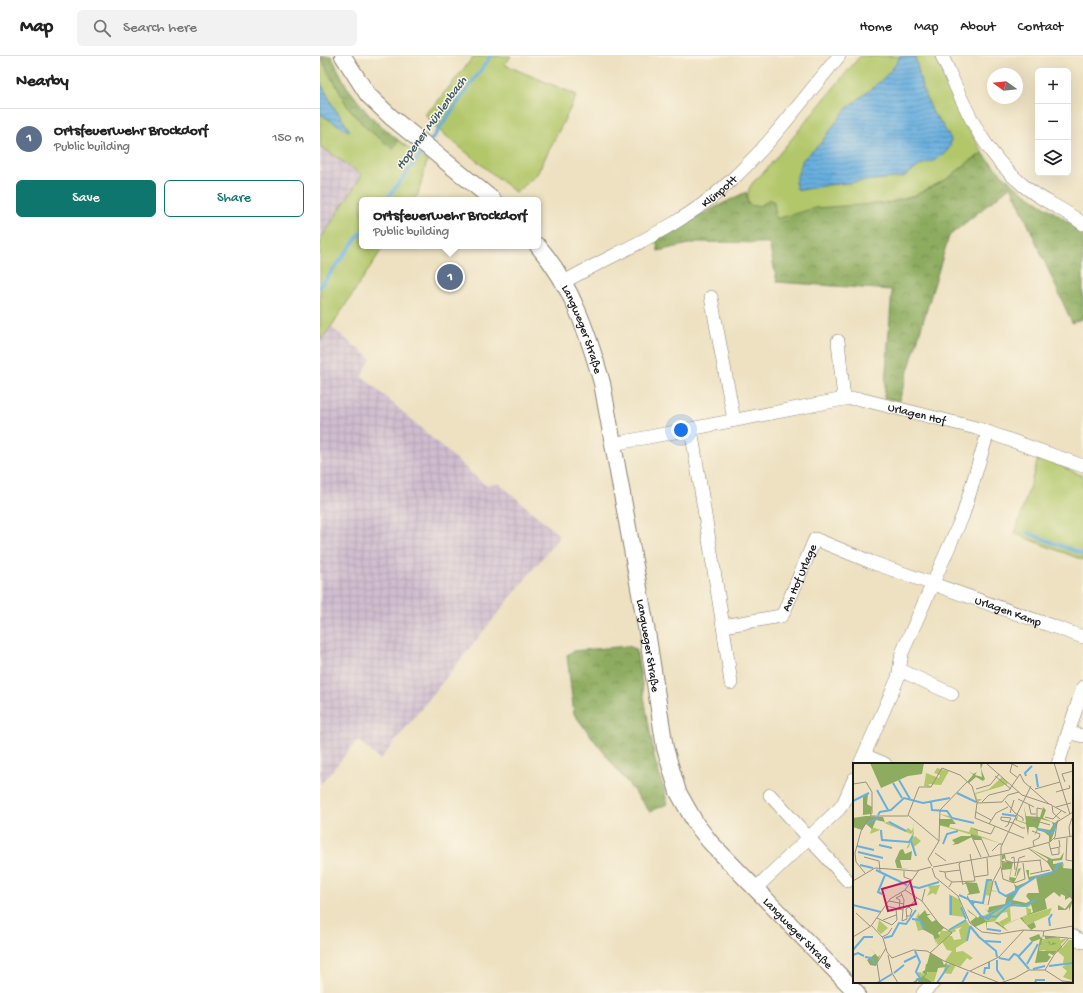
<!DOCTYPE html>
<meta charset="utf-8">
<style>
:root{--surface:#fff;--page:#f2f2f2;--text:#222;--muted:#767676;--line:#e0e0e0;--accent:#0f766e}
body{margin:0;font-family:"Gochi Hand",sans-serif;background:var(--page);color:var(--text)}
.controls{position:absolute;right:12px;top:12px;display:grid;overflow:hidden;border-radius:6px;box-shadow:0 4px 16px #0002}
.controls button{width:36px;height:36px;display:grid;place-items:center;padding:0;border:0;border-bottom:1px solid var(--line);background:var(--surface);color:var(--text);font:20px sans-serif}
.compass{position:absolute;left:667px;top:12px;width:36px;height:36px;border-radius:50%;background:var(--surface);box-shadow:0 4px 16px #0002;rotate:285deg}
.you{position:absolute;left:361px;top:374px;width:14px;height:14px;margin:-10px;border:3px solid #fff;border-radius:50%;background:#1a73e8;box-shadow:0 0 0 6px #1a73e833}
.badge{display:grid;place-items:center;width:26px;height:26px;border-radius:50%;background:var(--accent);color:#fff;font-size:13px;font-weight:700}
.pin{position:absolute;translate:-50% -50%;border:2px solid #fff;box-shadow:0 1px 4px #0006}
.popup{position:absolute;left:39px;top:141px;width:182px;height:52px;box-sizing:border-box;display:grid;place-content:center;border-radius:6px;background:var(--surface);filter:drop-shadow(0 1px 3px #0005);font-size:13px;white-space:nowrap;color:var(--muted)}
.popup b{font-size:15px;color:var(--text)}
.popup::after{content:'';position:absolute;left:50%;top:100%;margin-left:-8px;border:8px solid transparent;border-top-color:var(--surface)}
.list{margin:0;padding:0;list-style:none}
h2{display:flex;justify-content:space-between;align-items:center;height:52px;margin:0;padding:0 16px;font-size:17px}
h2 small{font-size:13px;font-weight:400;color:var(--muted)}
.list li{display:grid;grid-template-columns:26px 1fr auto;gap:12px;align-items:center;box-sizing:border-box;height:60px;padding:0 16px;border-top:1px solid var(--line)}
.list b{display:block;font-size:15px;white-space:nowrap}
.list p{margin:0;font-size:13px;white-space:nowrap;color:var(--muted)}
.list em{font-size:13px;font-style:normal;color:var(--muted)}
.actions{display:flex;gap:8px;padding:12px 16px}
.actions a{flex:1;padding:9px 0;border:1px solid var(--accent);border-radius:6px;text-align:center;font-size:14px;color:var(--accent)}
.actions .main{background:var(--accent);color:#fff}
.icon{flex:none;width:22px;height:22px;fill:none;stroke:currentColor;stroke-width:2;stroke-linecap:round;stroke-linejoin:round}
.map{position:relative;flex:none;width:763px;height:937px;overflow:hidden}
header{display:flex;align-items:center;gap:24px;box-sizing:border-box;height:56px;padding:0 20px;background:var(--surface);border-bottom:1px solid var(--line)}
header strong{font-size:19px}
nav{display:flex;gap:22px;margin-inline-start:auto;font-size:14px}
.search{width:280px;height:36px;background:var(--page);display:flex;align-items:center;gap:10px;box-sizing:border-box;padding:0 14px;border-radius:6px;color:var(--muted);font-size:15px}
main{display:flex}
aside{flex:1;background:var(--surface)}
.map>svg:first-child{display:block}
.industrial{fill:url(#industrial-grid)}
.grass{fill:#b2c76b;stroke:#677244}
.forest{fill:url(#forest-crowns);stroke:#54643e}
.water{fill:url(#water-rules);stroke:#42667e}
.lines{fill:none;stroke-linecap:round;stroke-linejoin:round}
.stream{stroke:#68afdf;stroke-width:3.5}
.minor-casing{stroke:#847e6e;stroke-width:14}
.tertiary-casing{stroke:#847e6e;stroke-width:18}
.minor{stroke:#fff;stroke-width:13}
.tertiary{stroke:#fff;stroke-width:16}
.labels{text-anchor:middle;stroke-width:3;stroke-linejoin:round;paint-order:stroke}
.street-label{font-size:12px;fill:#1c1c1c;stroke:#fcf5e5}
.water-label{font-size:13px;font-style:italic;fill:#3a576a;stroke:#fcf5e5}
.inset-river{fill:none;stroke:#68afdf;stroke-width:2}
.inset-road{fill:none;stroke:#99927f;stroke-width:1}
.view{fill:#c2185b;fill-opacity:0.15;stroke:#c2185b;stroke-width:2}
.inset-edge{fill:none;stroke:#1c1c1c;stroke-width:2}
</style>
<header>
<strong>Map</strong>
<div class="search"><svg class="icon" aria-label="search" viewBox="0 0 24 24"><circle cx="10" cy="10" r="6"/><path d="M15 15l6 6"/></svg>Search here</div>
<nav><a>Home</a><a>Map</a><a>About</a><a>Contact</a></nav>
</header>
<main>
<aside>
<h2>Nearby<small></small></h2>
<ul class="list">
<li><span class="badge" style="background:#5c6f8a">1</span><div><b>Ortsfeuerwehr Brockdorf</b><p>Public building</p></div><em>150 m</em></li>
</ul>
<div class="actions"><a class="main">Save</a><a>Share</a></div>
</aside>
<div class="map">
<svg width="763" height="937" viewBox="0 0 763 937">
<defs>
<pattern id="industrial-grid" width="8" height="8" patternUnits="userSpaceOnUse"><rect width="8" height="8" fill="#cfbdcf"/><path d="M0 4h8M4 0v8" fill="none" stroke="#b1a2b1"/></pattern>
<pattern id="forest-crowns" width="20" height="18" patternUnits="userSpaceOnUse"><rect width="20" height="18" fill="#8dac5f"/><path d="M2 6a3 3 0 1 1 6 0M12 15a3 3 0 1 1 6 0" fill="none" stroke="#728b4e"/></pattern>
<pattern id="water-rules" width="6" height="5" patternUnits="userSpaceOnUse"><rect width="6" height="5" fill="#68afdf"/><path d="M0 2.5h6" fill="none" stroke="#558eb4"/></pattern>
</defs>
<rect width="100%" height="100%" fill="#fcf5e5"/>
<filter id="ink" filterUnits="userSpaceOnUse"><feTurbulence type="fractalNoise" baseFrequency=".025" numOctaves="2"/><feDisplacementMap in="SourceGraphic" scale="8" xChannelSelector="R" yChannelSelector="G"/><feConvolveMatrix kernelMatrix="1 2 1 2 8 2 1 2 1" color-interpolation-filters="sRGB"/></filter>
<filter id="wash" filterUnits="userSpaceOnUse"><feTurbulence type="fractalNoise" baseFrequency=".012" numOctaves="4" result="noise"/><feDisplacementMap in="SourceGraphic" scale="16" xChannelSelector="R" yChannelSelector="G"/><feGaussianBlur stdDeviation="0.9" result="paint"/><feColorMatrix in="noise" values="0 0 0 0 0 0 0 0 0 0 0 0 0 0 0 0 0 1.4 0 .05"/><feComposite in="paint" operator="in"/></filter>
<g filter="url(#wash)">
<rect width="100%" height="100%" fill="#ede1c1"/>
<g class="industrial">
<path d="M0,90l42,29 -42,65z"/>
<path d="M11,271l40,32 -9,17 123,109 15,-1 60,52 -180,224 -22,-20 -38,45v-444z"/>
</g>
<g class="grass">
<path d="M0,0l10,21 62,72 6,-9 29,21 -9,33 -4,6h-52v46h22l-53,81 -11,14v-101l42,-65 -42,-29z"/>
<path d="M154,0h37l-6,9 72,30 -40,79 -21,19 -82,-67 -9,-13 8,-6z"/>
<path d="M540,0h76l37,81 10,16 -13,8 -23,18 -33,17 -26,7 -32,3 -80,13 -13,-14 -9,2 -6,-3c-2,-18 4,-21 17,-33z"/>
<path d="M719,400l44,20v84l-68,-26z"/>
</g>
<g class="forest">
<path d="M1,0h10l16,31 22,28 29,25 -5,9 -28,-22 -18,-21z"/>
<path d="M663,97c26,36 66,53 100,80v85l-11,5 -61,-137 -62,50 -50,165 -15,-3 8,-108 -115,-8 -8,-39 -71,-1 -40,9 -2,-14 90,-45 2,12c9,4 14,2 21,-5l5,3 2,17 39,-11 73,-5 26,-7 33,-17 23,-18z"/>
<path d="M308,590l8,3 19,112 10,31 2,12 -17,8 -76,-98 -7,-59 6,-4z"/>
</g>
<g class="water">
<path d="M580,0h15l7,31 11,26 9,11 9,15 -1,8 -4,5 -10,8 -13,4 -20,13 -74,8 -28,5 -4,-1 -2,-7 8,-23 17,-15 25,-34 38,-31 12,-14z"/>
<path d="M0,25l13,25 17,24 -2,1 -28,-17z"/>
</g>
<g class="lines">
<g class="stream">
<path d="M109,87l62,-87"/>
<path d="M66,144l38,-50"/>
<path d="M0,231l42,-56"/>
<path d="M708,477l55,21"/>
</g>
</g>
</g>
<g filter="url(#ink)">
<g class="lines">
<g class="minor-casing">
<g id="minor">
<path d="M622,0c23,50 38,94 82,130 18,15 41,23 59,38"/>
<path id="s1" d="M244,226c54,-31 115,-54 161,-96 43,-38 77,-86 114,-130"/>
<path d="M391,241l23,123"/>
<path d="M518,285l6,58"/>
<path id="s2" d="M371,373l32,197 58,-10 3,-4 31,-73 56,23 212,75"/>
<path id="s3" d="M293,388l231,-45h16l116,29 107,38"/>
<path d="M403,570l8,57"/>
<path d="M580,614l52,24"/>
<path d="M749,677l14,3"/>
<path d="M544,699l21,9"/>
<path d="M540,708l38,-86 4,-25 61,-138 25,-83"/>
<path d="M738,708l25,-77"/>
<path d="M450,739l78,86"/>
<path d="M435,833l84,-80 5,-7 10,-23"/>
<path d="M752,880l11,6"/>
<path d="M603,937l11,-11"/>
</g>
</g>
<g class="tertiary-casing">
<g id="tertiary">
<path d="M23,0l25,39 23,22 102,83"/>
<path id="s4" d="M218,190c34,39 50,88 64,137l46,255 17,110 13,44 18,32 14,18 147,151"/>
</g>
</g>
<use href="#minor" class="minor"/>
<use href="#tertiary" class="tertiary"/>
</g>
</g>
<g class="labels">
<g class="street-label">
<text dy="4" stroke="none"><textPath href="#s1" startOffset="180">Klünpott</textPath></text>
<text dy="4" stroke="none"><textPath href="#s4" startOffset="95">Langweger Straße</textPath></text>
<text dy="4" stroke="none"><textPath href="#s3" startOffset="310">Urlagen Hof</textPath></text>
<text dy="4" stroke="none"><textPath href="#s2" startOffset="301">Am Hof Urlage</textPath></text>
<text dy="4" stroke="none"><textPath href="#s2" startOffset="549">Urlagen Kamp</textPath></text>
<text dy="4" stroke="none"><textPath href="#s4" startOffset="419">Langweger Straße</textPath></text>
<text dy="4" stroke="none"><textPath href="#s4" startOffset="755">Langweger Straße</textPath></text>
</g>
<g class="water-label">
<text transform="translate(110 66) rotate(-54)" y="5">Hopener Mühlenbach</text>
</g>
</g>
<g transform="translate(533 707)">
<rect width="220" height="220" fill="#ede1c1"/>
<path d="M84,5l12,3 -8,14 -13,-1 3,3 -7,-1 2,-13 13,5 1,-3 -6,-2zM149,14l6,6 -2,2 -5,-6 4,5 -2,2 -27,8 1,5h5l-5,4 -3,-15 1,5 14,-4zM87,48h7l5,7 20,4 -20,-3 -3,8 20,5 2,-5 3,1 4,2v5l24,9 -63,-19 13,-6 -13,-5 10,2 -2,-5zM37,54v4l-1,1v2h2l3,2 4,1 7,4 3,-3 4,3 1,-4 2,-5 -2,4 1,8 -2,5 3,-3 6,5 -7,6 3,10 -6,-16 -2,6 -3,2 3,-6 -13,-2h-8l-7,-1 -1,-10 -10,4 2,-7 9,3 1,9 15,2 12,1 4,-10 -2,2 -27,-11 6,-2zM137,117l3,1 -2,9 8,2 -9,-1v5l-4,-1 -2,5 3,-19zM87,122l-4,10 -3,-2 -6,3 3,-6 -2,-4zM96,131l11,6 4,17 -15,-2zM157,139h3l-7,5 9,-3 10,2 7,-2h1l-6,4 4,1v5l-4,1 -1,-8 -11,-2 -5,2 1,14 -9,5 -3,-4 9,-5 -1,-5 -5,1 -7,8h-9l-3,-5zM66,149l1,10 2,-2 3,3 5,-2 -2,7 5,-2 3,6 -5,2 -5,-5 -8,2 -3,-11zM26,157l9,8 -7,6 -4,-4zM83,157l7,11h6l17,-11 4,6 -3,15 -11,7v4l7,-1 10,7 -3,2 -3,-2 -7,9 -4,-2 -5,9 -8,-1 2,-7 2,-3 1,2 2,-1 -5,-3 7,-10 -5,-1 -5,-8 6,-6h4l2,4 7,-1 -2,-9 3,-3 -7,2 1,2 -4,2 -14,12 -3,-6 6,-7 -4,-1 -5,-9zM200,174l7,1v2l8,-2 -7,6 1,4 7,-8h4v41l-10,-4 4,-6 -5,-4 5,-3 -4,-1 1,-6 -7,-6 -4,4 -9,-5 -5,1 2,-10zM77,207l7,2 -3,10 -14,-5 -3,-4 3,-1 5,3z" fill="#b2c76b"/>
<path d="M17,0h54l-2,11 -14,2 -27,12zM127,0h3l-2,6 4,10 -2,2 -7,-4 -7,6 -2,-1 6,-7 -4,-4 4,3 4,-2 -2,3 7,2zM15,31l-1,10 5,3 -1,7 -8,1v-18zM171,42l2,11 14,1 3,-10 3,3 -3,8 12,5 4,-4 -8,22 -2,1v-6l-5,-4 -3,8 3,-8 -6,-2 -4,6 3,-7 -3,-2h-5l-1,9 -2,-12 -11,-4 3,-5 -1,5 9,3zM188,56l11,3 1,3 -3,5 -12,-2zM13,53l17,1 2,5 -9,-2 -4,9 -6,-5 -4,6 -9,-3v-9zM86,56h13l4,5h-6l-1,3 -10,-2zM106,68l2,5h10v-2l10,3v3h-7l-2,-3 -14,7 -6,1 3,-2 -3,-3 9,-4zM176,85l23,11 8,-1 4,-6 -2,8 -9,1v3l10,-1 -1,4 2,-4 -1,5 10,1v32l-4,10v-4l-3,3h-8v-5l7,4 7,-9 -2,-3 -5,3v-4l-4,-2 -1,3 -6,-5 -9,7 2,10 -25,8 5,8 7,-3 2,5 -5,3 -11,-12 -17,8 6,6 -15,-10h-7l-1,10v-10l-11,5 -5,-5 6,-5 -7,-5 -2,-3 11,9 2,-3 3,2 3,4 12,1 4,4 31,-14 -2,-8 -5,2 -11,-2 -9,4 6,-6 -23,11 -4,-4 3,2 1,-4 16,-3 2,-8 9,-5 -2,-7 3,2 12,-5 -3,-11h3v7l24,-5 -6,-10 1,-3zM183,114l3,16h-11l-2,3 4,5 -4,2 -14,-3 7,-12zM50,86l2,5 7,-3 -1,9h-11l2,8 8,1 -13,-1 -2,-7 5,-11zM152,91l1,6 7,2 -3,15 6,1 2,-9 3,-1 -7,15 -5,-3 2,-11 -9,1v-8l6,1 -3,-3v-2l-3,2v-5zM113,119l11,1 3,10 -13,2 3,5 18,5 -13,-3 -2,4 -6,-8v-3l2,-2 -3,-9h-3zM72,147l2,4h4l-4,2 5,6 4,-2 8,8 -6,5 2,4 -5,2 2,7 -4,-11 -9,-5 -6,-13zM186,171l2,4 2,-2 -1,3h3v-3l12,1 -15,3 -1,5 8,-4 2,4 2,-3 4,2 -11,2 4,-1 -2,-3 -8,3 -1,6h18l-4,4 -4,-2 -1,2 3,2 -4,5 -12,1 5,-24 -8,3 -3,-4zM16,184l9,10 2,-2 -4,11 -6,-1 -3,-5 8,-6zM77,190l12,7 2,5 3,-3 -1,5 -8,1 -1,4h-10v2l-3,3 10,6h-15l-2,-3v3h-6l14,-8 -3,-3 3,-2 1,-6h-2h3z" fill="#8dac5f" fill-rule="evenodd"/>
<path d="M199,145l-3,7 -22,10 -5,-8z" fill="#b2c76b"/>
<path class="inset-river" d="M183,11l2,13M173,13l-1,-3 7,-7M46,17l11,19M40,20l9,15M24,27l11,20M104,30l19,9M0,38l16,-8M78,39l1,8 15,1 5,7M149,51l14,2M25,52l2,-3 11,-2 13,-12 19,5 27,-5M99,55l22,5M36,59l17,9M14,61l12,-7M184,66l16,4 2,-9M28,67l1,10 27,2 4,-6M58,78l5,15M90,81l4,-10 11,-3M26,82l13,3M4,83l17,4M5,89l25,6M7,102l13,3M23,107l31,15M202,108l3,-7 5,-1M142,118l4,11 7,4 10,-5v-3M57,123l9,2 20,-6M29,131l-4,-2 7,-17M106,132l9,4 13,17 7,3 3,-3 5,1 13,-12 17,1 10,-7M117,138l13,2 4,-23h5M0,142l28,7M108,144l5,12M98,152v-19M133,154l24,-15 9,-14 17,-11 17,-5M59,156l8,1 4,10M117,163l9,11 17,14 1,6M197,163l-1,-7 3,-5M134,166l14,2M96,167l17,-10M31,175l8,-2 7,-13 7,1 10,-14M114,178l3,-14M131,178l17,1M0,187l11,-13h9M62,188l5,11 -4,10 4,6 -4,2M0,192l5,-2 6,3M164,192l12,14M166,193l13,-14M12,194l6,1 5,7M146,195l10,2 5,-6 3,1M144,197v10l7,10M51,199l12,-6M174,201l11,-20M196,203l24,-3M180,206l12,-3M41,210l10,-8M131,211l1,-6h4v-6M24,220l15,-9M84,220l12,-18M109,220l6,-11M182,220l1,-3h9"/>
<path class="inset-road" d="M133,0l36,32 30,10 1,8 7,6M201,0l16,51M167,11l4,8 25,22M142,13l16,13M165,15l-8,-6 2,-8 6,3M212,19l-3,-8 11,-3M0,21l13,-2 6,10v21l-11,18 -6,22 1,9 9,11M123,26l14,-4 9,-11M182,26l25,-7M203,29l14,-4 -1,-3M165,36l16,8M152,38l10,12 8,5v3M129,39l7,-7 20,-5 11,-16M124,40l25,-1 6,-7 11,-3M176,42l2,9h5M200,43l13,7M203,44l15,-4M123,49l15,8M157,50l4,-13M18,53h37M192,54l8,2 9,-9M180,57l17,5M184,57v-12l5,1M136,61l7,-11 12,-6M152,64l3,-2 1,-3 2,-4 -10,-1v3l3,1 5,1 4,1 9,5h3M121,66l17,5 4,-8M179,68l8,3 -1,4 -6,3 1,5M118,72l10,22M217,74l-1,-10 3,-9M128,75l8,18M214,75l-1,22 7,1M201,76l19,-3M86,78l-31,-26 11,-28h12l11,-19 18,7 12,11 5,17 -2,15 49,20M86,78l1,-31 27,-28M196,80l3,12 7,-1v-6M175,85l22,16 4,8M197,86l10,-2 -1,-7M139,88l7,-7h4M82,90l11,8M11,94l15,4 1,10M158,95l3,-1 1,13M187,97l2,12M148,98l8,2 32,-3M79,103l-4,-7 11,-18M80,104l82,-15 35,-10 5,-5 2,-15 16,-10M148,104l2,12 11,4M79,105l3,9 23,19 12,27 12,9 17,2 24,-4 21,1 29,-5M107,107l3,15M51,108v6l8,3M86,108l6,1 1,6 6,4M92,109l15,-2 -1,-6 2,-2M177,111l20,-4M162,113l4,-18 6,-2M121,114l14,-2 -1,-17M0,118l22,-13 41,3 15,-4M161,120l11,-4 -2,-16M96,124l3,-5 23,-1 -5,-27M210,125l10,11M52,127l17,11 18,24 12,8 -22,20M48,130l3,7 -2,21 5,-2 -1,-10M36,138l15,3M69,138l3,-12M135,142l5,-24 8,-15v-19l30,-61M33,143l17,4M56,144l8,-9M46,146l1,-9 -4,-2 6,-3M53,146l3,-2 3,3 -2,6h-4M3,150l14,13M24,155l15,7M30,157l13,-5M18,162l12,13 4,14 5,6 21,-8 14,1 17,10 56,22M39,162l5,-5 -1,-11M191,168l-1,5 25,2M0,174l18,-11 19,-27 15,-9 14,-20M29,174l6,-3 4,-6M35,192l4,18 6,10M192,207l9,-15 15,-17 4,1M192,207l17,11 11,1M117,208l29,-14 25,-27M27,220l-3,-20 9,-15M147,220l15,-5 14,-8h16"/>
<path class="view" d="M57,118l6,23 -28,7 -6,-22z"/>
<rect width="220" height="220" class="inset-edge"/>
</g>
</svg>
<div class="controls">
<button>+</button>
<button>−</button>
<button><svg class="icon" aria-label="layers" viewBox="0 0 24 24"><path d="M12 4l9 5-9 5-9-5zM3 14l9 5 9-5"/></svg></button>
</div>
<svg class="compass" viewBox="-18 -18 36 36"><path d="M0-13l5 13h-10z" fill="#e53935"/><path d="M0 13l5-13h-10z" fill="#767676"/></svg>
<div class="you"></div>
<div class="pin badge" style="left:130px;top:221px;background:#5c6f8a">1</div>
<div class="popup"><b>Ortsfeuerwehr Brockdorf</b>Public building</div>
</div>
</main>
